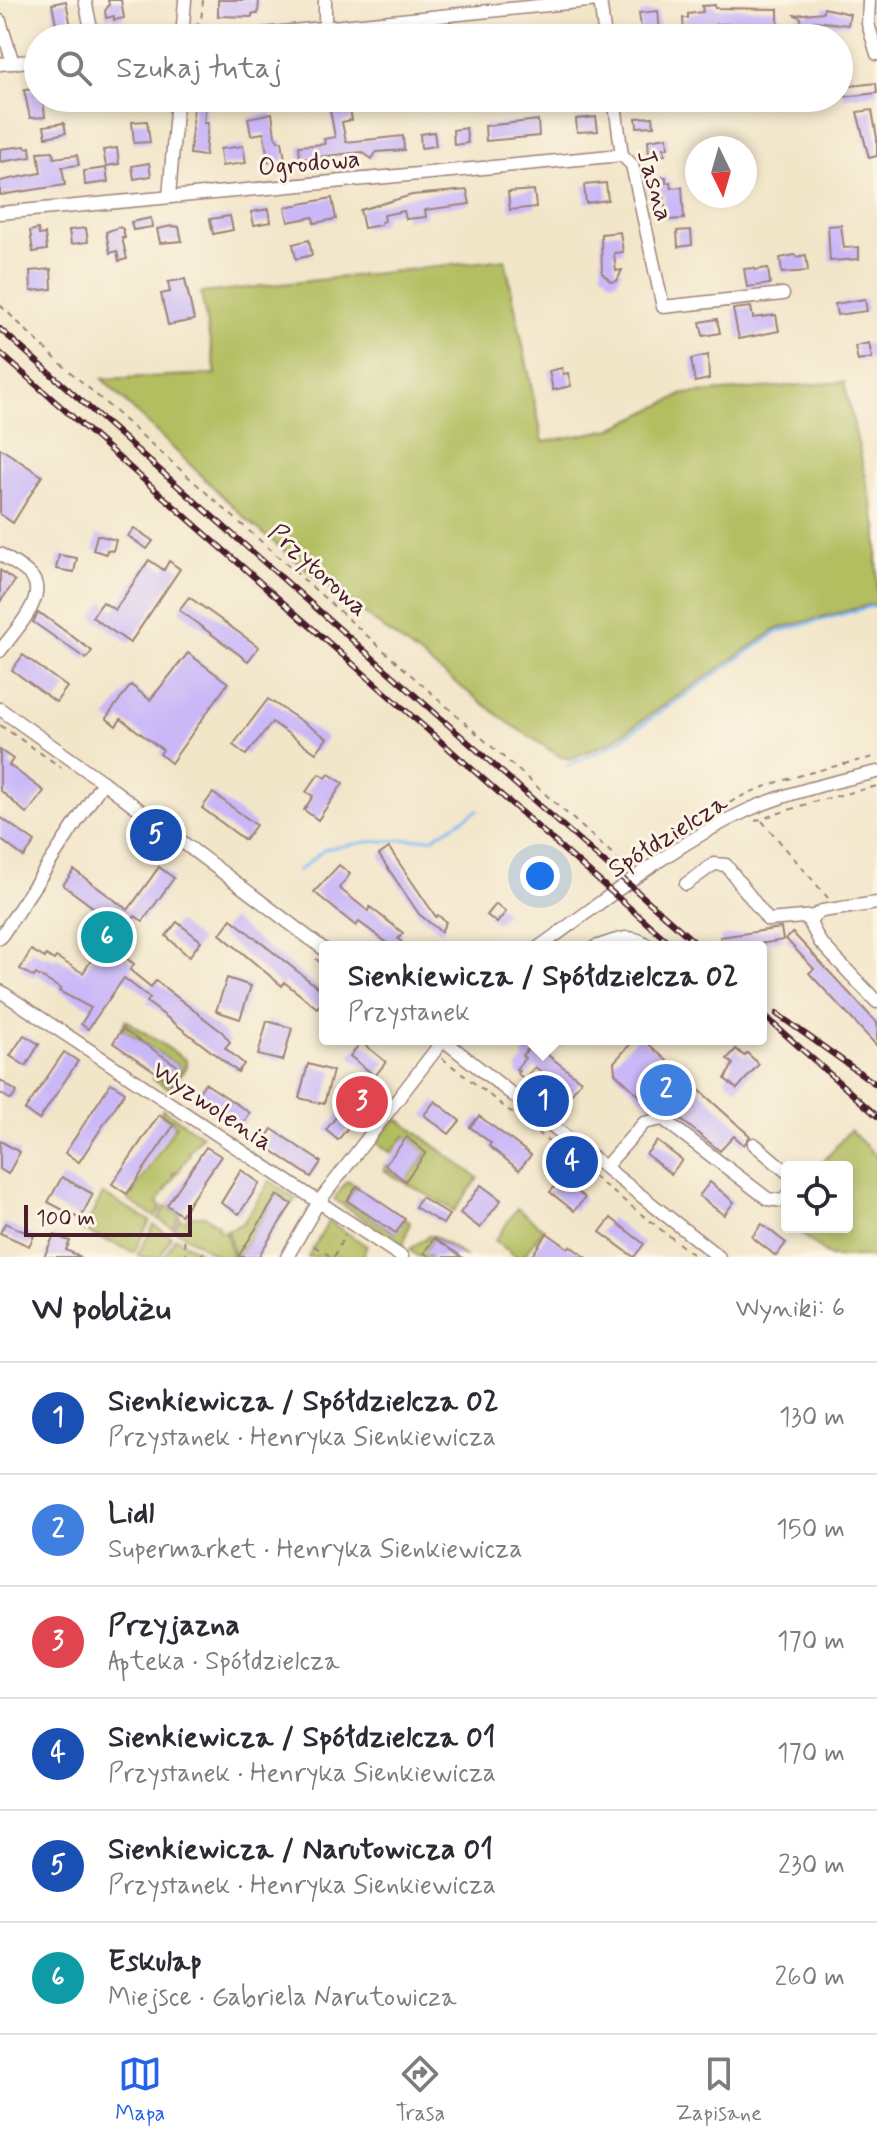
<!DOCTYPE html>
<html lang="pl">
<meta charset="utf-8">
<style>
:root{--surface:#fff;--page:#f7f7f7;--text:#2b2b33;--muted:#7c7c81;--line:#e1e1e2;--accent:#2563eb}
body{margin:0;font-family:Mynerve,sans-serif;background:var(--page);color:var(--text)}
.controls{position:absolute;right:24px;bottom:24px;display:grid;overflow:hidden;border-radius:8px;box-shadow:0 4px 12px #0003}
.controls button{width:72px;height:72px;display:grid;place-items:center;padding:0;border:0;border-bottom:2px solid var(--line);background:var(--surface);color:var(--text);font:40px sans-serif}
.compass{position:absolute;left:685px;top:136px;width:72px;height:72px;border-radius:50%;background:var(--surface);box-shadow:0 4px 12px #0003;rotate:175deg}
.scale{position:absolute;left:24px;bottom:20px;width:168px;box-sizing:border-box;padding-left:8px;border:4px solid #4a1f2b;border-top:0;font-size:22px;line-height:28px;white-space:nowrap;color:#4a1f2b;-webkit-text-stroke:6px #fcf5e5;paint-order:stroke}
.you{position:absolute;left:540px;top:876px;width:28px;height:28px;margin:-20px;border:6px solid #fff;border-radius:50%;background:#1a73e8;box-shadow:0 0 0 12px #1a73e833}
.badge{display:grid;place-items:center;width:52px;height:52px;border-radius:50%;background:var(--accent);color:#fff;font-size:26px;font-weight:700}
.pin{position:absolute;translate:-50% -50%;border:4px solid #fff;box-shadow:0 2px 8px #0006}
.popup{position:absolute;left:319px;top:941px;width:448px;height:104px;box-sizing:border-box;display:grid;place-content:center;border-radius:8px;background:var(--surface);filter:drop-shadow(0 2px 6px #0005);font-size:26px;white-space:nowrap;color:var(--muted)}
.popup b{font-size:30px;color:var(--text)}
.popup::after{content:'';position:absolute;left:50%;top:100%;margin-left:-16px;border:16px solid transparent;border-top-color:var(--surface)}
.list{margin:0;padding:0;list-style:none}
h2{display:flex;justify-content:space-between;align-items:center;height:104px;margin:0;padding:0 32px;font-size:34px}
h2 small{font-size:26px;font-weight:400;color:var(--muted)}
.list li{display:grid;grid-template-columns:52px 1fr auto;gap:24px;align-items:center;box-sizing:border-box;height:112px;padding:0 32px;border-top:2px solid var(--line)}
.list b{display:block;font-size:30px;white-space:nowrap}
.list p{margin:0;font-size:26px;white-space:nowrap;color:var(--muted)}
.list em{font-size:26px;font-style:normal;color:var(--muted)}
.icon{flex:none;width:44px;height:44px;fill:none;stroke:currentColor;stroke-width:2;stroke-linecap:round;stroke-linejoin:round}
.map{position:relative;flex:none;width:877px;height:1257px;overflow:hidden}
.search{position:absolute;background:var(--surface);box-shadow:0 4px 12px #0003;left:24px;right:24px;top:24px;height:88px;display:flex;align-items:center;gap:20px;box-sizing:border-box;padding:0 28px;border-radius:44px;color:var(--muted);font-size:30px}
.sheet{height:776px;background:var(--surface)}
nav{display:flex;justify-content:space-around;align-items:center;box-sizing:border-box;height:112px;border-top:2px solid var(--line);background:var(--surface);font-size:22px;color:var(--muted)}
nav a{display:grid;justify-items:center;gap:4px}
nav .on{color:var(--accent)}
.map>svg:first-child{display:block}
.green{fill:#b2be60;stroke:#7e6e46;stroke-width:2}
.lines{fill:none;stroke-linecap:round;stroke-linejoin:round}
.stream{stroke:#81bbf3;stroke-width:3}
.building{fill:#c9b7f8}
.minor-casing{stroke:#9e827a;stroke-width:15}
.path{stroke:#9e827a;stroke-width:2;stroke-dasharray:6 6;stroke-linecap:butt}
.minor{stroke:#fff;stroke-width:12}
.rail-casing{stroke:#4a1f2b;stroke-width:6}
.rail{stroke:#fcf5e5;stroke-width:3;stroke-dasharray:9;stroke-linecap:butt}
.labels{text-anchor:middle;stroke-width:6;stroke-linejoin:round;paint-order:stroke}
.street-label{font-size:26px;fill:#4a1f2b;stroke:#fcf5e5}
</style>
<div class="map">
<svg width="877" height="1257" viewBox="0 0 877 1257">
<rect width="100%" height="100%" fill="#fcf5e5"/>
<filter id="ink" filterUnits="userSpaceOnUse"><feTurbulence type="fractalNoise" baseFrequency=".0125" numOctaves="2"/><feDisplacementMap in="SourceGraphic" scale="16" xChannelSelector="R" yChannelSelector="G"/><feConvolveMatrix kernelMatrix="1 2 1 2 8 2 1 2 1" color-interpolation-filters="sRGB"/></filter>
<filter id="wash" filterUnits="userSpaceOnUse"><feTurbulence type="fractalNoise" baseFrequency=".006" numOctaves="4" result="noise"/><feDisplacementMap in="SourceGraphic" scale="32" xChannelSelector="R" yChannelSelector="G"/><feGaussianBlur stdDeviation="1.8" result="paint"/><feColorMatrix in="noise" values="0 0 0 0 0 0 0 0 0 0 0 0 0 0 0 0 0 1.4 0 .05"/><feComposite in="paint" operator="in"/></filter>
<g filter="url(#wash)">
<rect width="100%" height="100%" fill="#f2e6c9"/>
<g class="green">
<path d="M505,259l38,183 69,-13 72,-35 160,-12 33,145v76l-100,26 -168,114 -39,16 -9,-2 -52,-34 -187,-141 -75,-62 -145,-141 114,-5 -15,-81z"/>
<path d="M126,1020l60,40v7l-16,22 -17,-10 4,-6 14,10 10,-15 -59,-39z"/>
<path d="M163,1109l39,27 -14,16 2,2 -13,19 -3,-1 -1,2 2,2 -18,27 5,4 -7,10 -27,-17 48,-75 -16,-12z"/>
<path d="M394,1119l7,2 77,57 -24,33c-22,-16 -47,-25 -70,-41l1,-5 20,15 21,-26 -21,-18 -14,17 -15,-11z"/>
<path d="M850,1130l27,27v100h-47l-31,-25 4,-5h44v-60h-28z"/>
<path d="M270,1181l26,18 -4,5 -15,-9 -39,62h-4l-6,-27 15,-7z"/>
<path d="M347,1181l10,5 -10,15 48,32 10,-14 5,3 -7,24 -69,-47z"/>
<path d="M103,1194l47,27 -16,31 -51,-21z"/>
<path d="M166,1206l14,10 -8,12 -14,-9z"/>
<path d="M517,1208l27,21 -21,28h-6l-22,-16z"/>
<path d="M188,1216h17l13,9 -1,3 7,5 2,-3 6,27h-13l-45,-28 7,-10 4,3z"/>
<path d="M329,1221l38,25 -5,11h-54z"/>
<path d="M154,1225l17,11 -11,21h-18l-4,-3z"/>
<path d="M428,1236h6l32,21 -32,-19 -9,14 6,5h-12l-10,-7z"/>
<path d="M175,1238h1l31,19h-43z"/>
</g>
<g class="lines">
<g class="stream">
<path d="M567,766l44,-20 166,-114 100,-27"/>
<path d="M298,871l27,-22 42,-7 66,-4 45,-28"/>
</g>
</g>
<g id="blocks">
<g class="building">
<path d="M108,0h13l3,18 -10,2v-4l-8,2 -1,-7 4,-6z"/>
<path d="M218,0h41l-1,14h-6v3l-34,-1z"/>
<path d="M66,1l6,31 -14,3 -6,-31z"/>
<path d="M715,5v3l63,1v16l-62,-1 1,8 -33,2 -1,-16h5v-4l15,-2 -1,-6z"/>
<path d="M824,8l26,6 -2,11 -34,-4 1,17h-12l-2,-20 -6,-3 28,-3z"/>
<path d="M658,11l2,22 -18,2 -3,-22z"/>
<path d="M848,62l1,15 -10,1v-15z"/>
<path d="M876,83l1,10 -34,4 -1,-10z"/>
<path d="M38,89v9h5l2,19 -15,1 -6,-28z"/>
<path d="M392,98v6l-42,5 2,11 -10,2 4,20 57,-6 1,14 -28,2 -4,7 -10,-7 -62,7 -1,-13 26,-2 -1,-5 11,-2 -7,-38z"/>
<path d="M194,102l12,1 -2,20h4l-3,33 -15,-2z"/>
<path d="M872,110l5,28v18l-8,2 -12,-46z"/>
<path d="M272,113l3,23 3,5h4l3,19 -17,2 -4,-29 -13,2 -3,-17z"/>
<path d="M596,117l2,14 -21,1 -1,-13z"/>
<path d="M653,117l1,9 -17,1 -1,-9z"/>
<path d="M538,120l1,16 -53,5 -1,-15z"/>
<path d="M147,121l3,21 -16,1 -2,-21z"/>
<path d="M64,123l2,10 -20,4 -2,-11z"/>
<path d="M466,128l2,15 -14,2 -1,-15z"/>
<path d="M434,132l2,14 -15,2 -1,-14z"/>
<path d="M667,137l1,11h-4l1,7 -16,1 -1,-16z"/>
<path d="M25,146l1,2 4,-1 1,10 -31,5v-13z"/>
<path d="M243,146l3,17 -24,3 -2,-17z"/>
<path d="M117,148l2,16 -13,2 -3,-16z"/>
<path d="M53,151l1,7 23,-3 2,10 -17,2 3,18 -65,10v-14l41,-8 -3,-21z"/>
<path d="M149,163l2,13 -17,3 -2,-13z"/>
<path d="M106,168l2,14 -23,3 -1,-14z"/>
<path d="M666,177v6l4,-1 1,6 11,-1 2,32 -18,1 -2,-26 -13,1 -1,-17z"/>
<path d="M606,183l2,17 -22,3 -2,-18z"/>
<path d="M467,190l3,14 -45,6 1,7 -20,2 -2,-8 -20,4 1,6 -4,1v3l-17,3 -4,-18 52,-15z"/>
<path d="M534,190l2,17 -26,3 -2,-18z"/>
<path d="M332,198l4,21 -22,4 -1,-6 -25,5 -3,-15z"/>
<path d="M269,209l2,13 -17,3 -3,-13z"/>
<path d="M230,216l3,14 -20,4 -3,-15z"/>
<path d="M151,218l1,9 -19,3 -2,-8z"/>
<path d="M841,225l3,23 15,-1v12l-29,2 -2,-35z"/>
<path d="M172,226l7,1 3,14 -22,2 -3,-14z"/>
<path d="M119,227l4,2 2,9h-3l5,21 -8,2 -2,-10 -7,2 -4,-21z"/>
<path d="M86,228l2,14 -17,2 -2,-14z"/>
<path d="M38,229l1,6 6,-1 2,16 -14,2 -3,-21z"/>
<path d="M691,230l1,15 -14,2 -1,-16z"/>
<path d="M620,232l3,20 -9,1 2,18 6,-1 -5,11 -6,1 -9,-9 -1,-39z"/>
<path d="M309,240l3,15 -16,4 -3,-15z"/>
<path d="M795,255l1,2 10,-2 2,16 -26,2 -2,-15z"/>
<path d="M754,268l1,2 13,-2 2,16 -23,3 -3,-18z"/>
<path d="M51,269l1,20 -21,2 -1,-20z"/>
<path d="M185,279l9,41 -26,5 -7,-31 9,-2 -2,-10z"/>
<path d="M865,299l2,12 -30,4 -2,-11z"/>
<path d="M751,307l2,11 23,-3 3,16 -40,8 -6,-30z"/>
<path d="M717,319l3,14 -17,3 -3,-14z"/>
<path d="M869,343l3,15 -14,3 -3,-15z"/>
<path d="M708,355l1,24 -14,3 -4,-23z"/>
<path d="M562,368l1,6 5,-1 3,13 -18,4 -4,-19z"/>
<path d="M0,448l42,28 -29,47 -13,-9z"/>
<path d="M134,528l19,13 -6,8 -19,-13z"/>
<path d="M97,535l19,5 -3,11 -6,-1 -1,4 -13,-4z"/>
<path d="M59,555l18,3 -3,14 -18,-3z"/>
<path d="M149,560l15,10 5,-9 11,8 -50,74 -38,-26 11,-15 12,8z"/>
<path d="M0,570l15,11 -15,21z"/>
<path d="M189,597l70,50 -11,14 -69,-51z"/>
<path d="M38,613l5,2 49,36 -6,8 -53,-37z"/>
<path d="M188,653l40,30 -57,80 -11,-9 3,-4 -42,-31 -5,7 -10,-8 25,-33 19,15z"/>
<path d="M23,655l44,32 -11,15 -44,-32z"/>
<path d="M268,699l59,39 -11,15 -44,-31 -26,33 -13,-10z"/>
<path d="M0,750l13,9 -4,6 35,26 -17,23 -27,-24z"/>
<path d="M319,774l7,4 3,-4 14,9 -25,37 -14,-10 9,-14 -7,-4z"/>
<path d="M213,793l43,32 -11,15 -43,-32z"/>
<path d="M0,817l35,25 -11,15 -24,-18z"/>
<path d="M389,848l47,69 2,-2 8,7 -5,10 -22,-18 -40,-59z"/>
<path d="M339,865l11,9 -11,14 29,23 2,-4 33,26 -5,6 10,8h-26l4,-5 -27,-20 -3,4 -42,-34z"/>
<path d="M159,867l15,11 -31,43 -8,-5 -14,19 2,27 3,-4 8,6 -4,6 21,17 5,-6 66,51 8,10 -5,6 19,16 -6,8 -91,-70 3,-4 -26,-20 -36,51 -7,-5 10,-16 -32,-17 2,-2 -25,-15 -2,3 -14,-8 11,-19 14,8 1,-3 8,5 2,-3 27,16 22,-34 -16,2 17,-24 -43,-32 11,-15 54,40z"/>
<path d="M496,904l10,8 -9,11 -10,-8z"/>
<path d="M231,919l94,74v4l-8,11 -33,-26 -2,4 -62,-52z"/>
<path d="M177,922l24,19 -12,16 -23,-21z"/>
<path d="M781,928l2,12 -41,7h-20l-2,-10z"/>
<path d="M793,933l84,90v23l-68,-73 5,-4 -28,-30z"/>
<path d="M227,978l24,8 -11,33 -24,-8z"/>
<path d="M267,1021l25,7 -9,33 -25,-6z"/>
<path d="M122,1029l59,39 -9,15 -59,-40z"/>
<path d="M24,1035l15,9 -13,22 -16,-10z"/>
<path d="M635,1039h8l107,97 -6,9 -10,-9 -14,15 -56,-45 -8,5 -41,-38 -1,-11z"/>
<path d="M535,1040l11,10 -2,2 37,29 -10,13 -36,-27 -11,12 -7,-6 2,-2 -3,-2 9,-11 -3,-2z"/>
<path d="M361,1042l25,20 -11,14 -25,-20z"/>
<path d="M736,1049l8,7 3,-3 12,11 -22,25 -12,-10 8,-15 -6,-5z"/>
<path d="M64,1052l14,9 -39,59 -14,-10z"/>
<path d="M308,1064l25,7 -9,33 -25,-6z"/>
<path d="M0,1080l17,12 -6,8 -11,-7z"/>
<path d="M111,1083l14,9 -46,70 -14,-9z"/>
<path d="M205,1083l45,30 -11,16 -45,-30z"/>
<path d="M359,1087l13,10 -34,43 -12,-10z"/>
<path d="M435,1101l25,20 -11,13 -25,-19z"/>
<path d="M159,1115l15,10 -47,69 -15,-10z"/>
<path d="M479,1116l52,39 -12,15 -30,-24 2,-3 -21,-16z"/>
<path d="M272,1129l49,33 -10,15 -49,-33z"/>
<path d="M407,1137l19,16 -21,28 -20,-16z"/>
<path d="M0,1141l20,11 -12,22 -8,-5z"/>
<path d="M657,1141l25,19 -11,14 -25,-20z"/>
<path d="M206,1147l15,9 -40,59 -14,-10z"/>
<path d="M241,1170l19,13 -21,31 -18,-11z"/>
<path d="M62,1177l31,17 -13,25 -32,-17z"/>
<path d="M561,1179l24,19 -11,13 -24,-19z"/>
<path d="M710,1182l24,20 -10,13 -25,-19z"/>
<path d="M481,1185l20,15 -21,28 -20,-15z"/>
<path d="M357,1186l48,33 -9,14 -49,-32z"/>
<path d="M277,1195l15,9 -10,15 -24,38h-20z"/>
<path d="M421,1197l28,18 -6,9 -28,-17z"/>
<path d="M611,1218l33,26 -10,13 -34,-25z"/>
<path d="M5,1223l29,13 -5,10 -29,-13z"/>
<path d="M762,1224l24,19 -10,13 -24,-19z"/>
<path d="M547,1233l21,15 2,-2 16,11h-55z"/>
<path d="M54,1235l16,6 -4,9 15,7h-37z"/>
<path d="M434,1238l28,19h-31l-7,-4z"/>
</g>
</g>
</g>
<g filter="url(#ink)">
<use href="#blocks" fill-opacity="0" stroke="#9e827a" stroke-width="2"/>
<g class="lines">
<g class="minor-casing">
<g id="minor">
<path d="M85,0l8,38"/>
<path d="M600,0l5,38"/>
<path d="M869,1l-1,23 9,30"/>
<path d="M0,21l13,42"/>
<path d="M325,28v-28"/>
<path d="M182,38l3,-38"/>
<path d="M224,38l374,-38"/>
<path d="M0,64l38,-4"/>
<path d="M614,98l8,57 10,10 31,142 120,-13"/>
<path d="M169,197l8,-99"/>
<path d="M0,213l622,-58"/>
<path d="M0,554c10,7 23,13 31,22 19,20 -19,58 -31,75"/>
<path d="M0,709l103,73 222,168"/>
<path d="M686,884l28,-20 12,1 42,55 46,-4 8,-5 55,-8"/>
<path d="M814,916l-4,7 10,19 57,60"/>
<path d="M0,938l103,-156"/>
<path d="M539,947c67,-47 134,-103 209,-137 42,-18 85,-28 129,-38"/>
<path d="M595,947c23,-7 35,-16 55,0"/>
<path d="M0,991l402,266"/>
<path d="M442,1039l277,218"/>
<path d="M754,1144l33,28"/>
<path d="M605,1167l39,-44 19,-4 105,80 15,2 4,-5"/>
<path d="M287,1257l31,-54 126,-164"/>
</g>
</g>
<g class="path">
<path d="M194,26l7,-5 2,-21"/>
<path d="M0,305l57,55 560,498"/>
<path d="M0,725l62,43"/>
<path d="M720,810c29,-26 118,-44 157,-54"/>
<path d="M755,821l58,-19 64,-16"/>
<path d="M762,821l66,77"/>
<path d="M520,947l7,-5"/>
<path d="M316,959l9,7"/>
<path d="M442,1058l254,199"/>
<path d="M184,1240l2,17"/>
<path d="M314,1246l18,11"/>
<path d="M200,1257l4,-5"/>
<path d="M334,1257l11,-23"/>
</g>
<use href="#minor" class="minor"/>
<g class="rail-casing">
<g id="rail">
<path d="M0,329l700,618"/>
<path d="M0,353l674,594"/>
<path d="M761,1013l116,103"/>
<path d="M777,1014l100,71"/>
</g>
</g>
<use href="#rail" class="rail"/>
</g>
</g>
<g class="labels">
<g class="street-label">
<text transform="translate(309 162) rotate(-5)" y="9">Ogrodowa</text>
<text transform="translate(656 185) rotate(74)" y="9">Jasna</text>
<text transform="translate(319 569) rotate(42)" y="9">Przytorowa</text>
<text transform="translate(667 835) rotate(-32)" y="9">Spółdzielcza</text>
<text transform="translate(213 1105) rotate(34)" y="9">Wyzwolenia</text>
</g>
</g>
</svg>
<div class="controls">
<button><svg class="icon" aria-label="locate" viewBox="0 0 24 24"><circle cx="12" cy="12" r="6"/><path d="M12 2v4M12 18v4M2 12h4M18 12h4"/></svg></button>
</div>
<svg class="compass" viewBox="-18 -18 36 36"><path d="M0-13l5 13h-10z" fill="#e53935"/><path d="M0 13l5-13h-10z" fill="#7c7c81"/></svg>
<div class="scale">100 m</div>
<div class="you"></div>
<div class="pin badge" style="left:543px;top:1101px;background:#1a4fb4">1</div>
<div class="popup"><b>Sienkiewicza / Spółdzielcza 02</b>Przystanek</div>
<div class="pin badge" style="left:666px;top:1090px;background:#3f7fe0">2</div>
<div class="pin badge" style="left:362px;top:1102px;background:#e0444e">3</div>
<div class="pin badge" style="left:572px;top:1162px;background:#1a4fb4">4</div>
<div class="pin badge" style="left:156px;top:835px;background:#1a4fb4">5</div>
<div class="pin badge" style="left:107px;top:937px;background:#0f9aa8">6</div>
<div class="search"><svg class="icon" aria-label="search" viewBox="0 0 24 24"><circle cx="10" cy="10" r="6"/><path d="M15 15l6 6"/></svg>Szukaj tutaj</div>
</div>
<section class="sheet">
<h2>W pobliżu<small>Wyniki: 6</small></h2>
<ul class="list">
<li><span class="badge" style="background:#1a4fb4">1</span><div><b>Sienkiewicza / Spółdzielcza 02</b><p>Przystanek · Henryka Sienkiewicza</p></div><em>130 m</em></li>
<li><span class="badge" style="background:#3f7fe0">2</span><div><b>Lidl</b><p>Supermarket · Henryka Sienkiewicza</p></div><em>150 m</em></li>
<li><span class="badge" style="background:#e0444e">3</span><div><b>Przyjazna</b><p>Apteka · Spółdzielcza</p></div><em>170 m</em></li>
<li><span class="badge" style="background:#1a4fb4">4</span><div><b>Sienkiewicza / Spółdzielcza 01</b><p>Przystanek · Henryka Sienkiewicza</p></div><em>170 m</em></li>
<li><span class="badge" style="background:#1a4fb4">5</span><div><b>Sienkiewicza / Narutowicza 01</b><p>Przystanek · Henryka Sienkiewicza</p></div><em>230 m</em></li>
<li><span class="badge" style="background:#0f9aa8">6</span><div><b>Eskulap</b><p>Miejsce · Gabriela Narutowicza</p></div><em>260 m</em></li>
</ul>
</section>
<nav>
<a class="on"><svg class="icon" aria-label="map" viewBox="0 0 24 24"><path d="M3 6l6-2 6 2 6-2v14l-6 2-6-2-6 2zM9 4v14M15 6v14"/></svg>Mapa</a>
<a><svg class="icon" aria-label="directions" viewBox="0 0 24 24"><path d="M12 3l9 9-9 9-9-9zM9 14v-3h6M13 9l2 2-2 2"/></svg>Trasa</a>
<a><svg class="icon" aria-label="saved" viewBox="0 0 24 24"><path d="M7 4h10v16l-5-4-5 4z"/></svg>Zapisane</a>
</nav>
